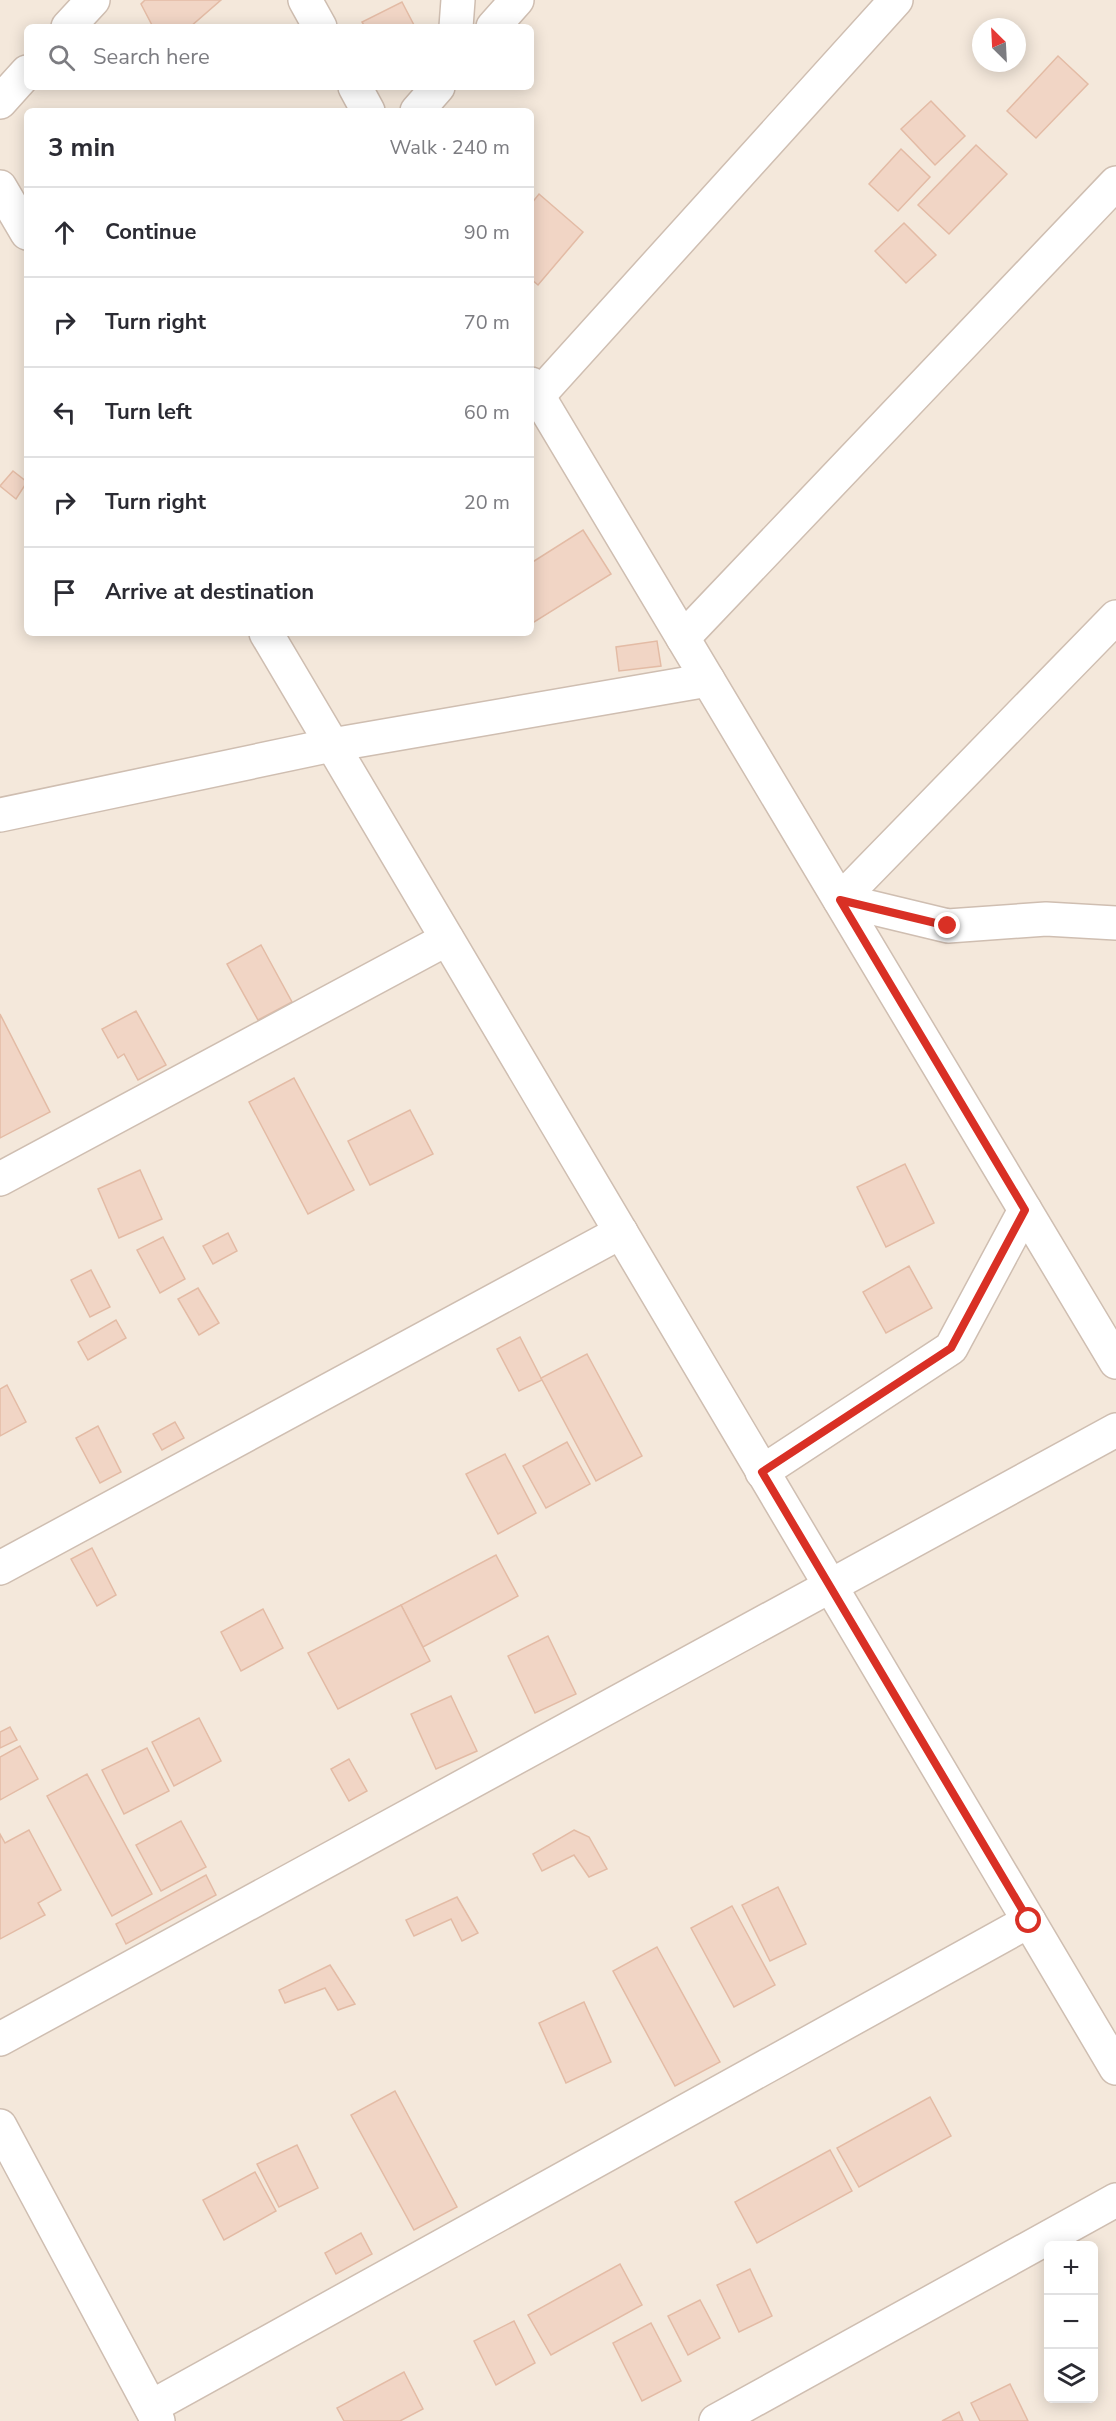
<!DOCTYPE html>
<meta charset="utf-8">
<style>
:root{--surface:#fff;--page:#f2f2f3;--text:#2b2b33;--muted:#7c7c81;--line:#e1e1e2}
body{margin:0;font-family:"Nunito Sans",sans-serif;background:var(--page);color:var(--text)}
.controls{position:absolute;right:18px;bottom:18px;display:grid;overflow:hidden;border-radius:9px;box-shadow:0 3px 15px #0003}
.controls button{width:54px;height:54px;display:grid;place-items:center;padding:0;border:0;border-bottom:2px solid var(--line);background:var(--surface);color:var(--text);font:30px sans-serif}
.compass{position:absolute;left:972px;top:18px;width:54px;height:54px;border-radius:50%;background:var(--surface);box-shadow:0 3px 15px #0003;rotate:336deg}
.stop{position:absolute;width:18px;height:18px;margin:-14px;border:4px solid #d93025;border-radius:50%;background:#fff}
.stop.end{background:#d93025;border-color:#fff;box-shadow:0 2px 6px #0008}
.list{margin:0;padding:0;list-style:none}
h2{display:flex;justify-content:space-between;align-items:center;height:78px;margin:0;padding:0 24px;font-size:26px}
h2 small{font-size:20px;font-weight:400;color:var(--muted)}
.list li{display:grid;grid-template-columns:39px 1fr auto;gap:18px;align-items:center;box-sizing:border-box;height:90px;padding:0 24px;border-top:2px solid var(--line)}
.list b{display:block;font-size:22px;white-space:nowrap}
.list em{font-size:20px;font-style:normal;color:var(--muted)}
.icon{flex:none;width:33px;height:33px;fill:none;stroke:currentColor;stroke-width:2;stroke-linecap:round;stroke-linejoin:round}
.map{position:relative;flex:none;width:1116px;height:2421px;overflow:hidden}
.search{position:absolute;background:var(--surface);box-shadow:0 3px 15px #0003;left:24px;top:24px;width:510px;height:66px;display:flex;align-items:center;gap:15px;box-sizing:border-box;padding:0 21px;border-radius:9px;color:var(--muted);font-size:22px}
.panel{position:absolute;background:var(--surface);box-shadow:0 3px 15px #0003;left:24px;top:108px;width:510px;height:528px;border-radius:9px}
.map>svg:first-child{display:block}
.residential{fill:#f4e8db;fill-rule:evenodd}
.building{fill:#f1d5c5;stroke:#e3bba5;stroke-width:1.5}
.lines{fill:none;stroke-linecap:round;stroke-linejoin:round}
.minor-casing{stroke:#cfbeb1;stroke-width:36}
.minor{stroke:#fff;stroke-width:33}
.route{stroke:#d93025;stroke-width:8}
</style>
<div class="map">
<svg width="1116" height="2421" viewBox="0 0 1116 2421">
<rect width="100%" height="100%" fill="#fcf6ec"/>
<path class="residential" d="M0,0h1116v2421h-1116zM27,27h504v60h-504zM981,27h36v36h-36zM27,111h504v522h-504zM1048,2246h46v152h-46z"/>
<g class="building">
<path d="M145,0h76l-31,27h-37l-12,-23z"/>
<path d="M402,2l13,25h-50l-3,-5z"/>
<path d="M1058,56l30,28 -52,54 -29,-27z"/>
<path d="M931,101l34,35 -30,29 -34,-36z"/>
<path d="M976,145l31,29 -58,60 -31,-29z"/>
<path d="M901,149l29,28 -32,34 -29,-27z"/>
<path d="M539,194l44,38 -45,53 -7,-6v-75z"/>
<path d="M904,223l32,32 -30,28 -31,-32z"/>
<path d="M13,471l14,11 -11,17 -16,-13z"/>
<path d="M583,530l28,44 -80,50v-61z"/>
<path d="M657,641l4,25 -42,5 -3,-24z"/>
<path d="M261,945l31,57 -34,18 -31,-56z"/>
<path d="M136,1011l30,54 -28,15 -14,-26 -6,4 -16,-29z"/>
<path d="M0,1014l50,98 -50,26z"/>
<path d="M294,1078l60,112 -46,24 -59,-112z"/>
<path d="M410,1110l23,44 -63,31 -22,-44z"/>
<path d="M905,1164l29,59 -48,24 -29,-60z"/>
<path d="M140,1170l22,49 -43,19 -21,-49z"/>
<path d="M228,1233l9,18 -24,13 -10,-18z"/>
<path d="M163,1237l22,42 -25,14 -23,-43z"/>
<path d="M909,1266l23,42 -46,25 -23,-41z"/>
<path d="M91,1270l19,37 -20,10 -19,-37z"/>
<path d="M198,1288l21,35 -20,12 -21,-36z"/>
<path d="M116,1320l10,18 -38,22 -10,-18z"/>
<path d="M520,1337l22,43 -23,11 -22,-42z"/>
<path d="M587,1354l55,102 -46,25 -55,-103z"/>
<path d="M7,1385l19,37 -26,14v-47z"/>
<path d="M175,1422l9,16 -22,12 -9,-16z"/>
<path d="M98,1426l23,46 -21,11 -24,-45z"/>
<path d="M567,1442l23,42 -44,24 -23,-42z"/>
<path d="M505,1454l31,59 -38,21 -32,-60z"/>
<path d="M92,1548l24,47 -19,11 -26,-47z"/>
<path d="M496,1555l22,41 -95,51 -22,-42z"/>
<path d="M401,1605l29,56 -92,48 -30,-56z"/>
<path d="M263,1609l20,39 -42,23 -20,-39z"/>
<path d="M548,1636l28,58 -41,19 -27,-57z"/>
<path d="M451,1696l26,55 -41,18 -25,-55z"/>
<path d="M199,1718l22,43 -47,25 -22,-44z"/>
<path d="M10,1727l7,13 -17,8v-16z"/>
<path d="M20,1746l18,33 -38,21v-43z"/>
<path d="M147,1748l22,43 -45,23 -22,-44z"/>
<path d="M349,1759l18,32 -18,10 -18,-32z"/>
<path d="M87,1774l65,120 -40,22 -65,-120z"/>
<path d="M181,1821l25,46 -45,24 -25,-46z"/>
<path d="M29,1830l32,60 -23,13 7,12 -45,24v-105l5,9z"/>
<path d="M574,1830l15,7 18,32 -18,8 -15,-22 -32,16 -9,-17z"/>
<path d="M206,1875l10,20 -90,49 -10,-20z"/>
<path d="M778,1887l28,57 -36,17 -28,-56z"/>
<path d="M457,1897l21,36 -16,8 -11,-22 -37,17 -8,-16z"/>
<path d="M732,1906l43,79 -41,22 -43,-79z"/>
<path d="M657,1947l63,115 -45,24 -62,-115z"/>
<path d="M330,1965l25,39 -17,6 -13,-22 -40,15 -6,-13z"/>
<path d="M584,2002l27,60 -45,21 -27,-60z"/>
<path d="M395,2091l62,116 -43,23 -63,-115z"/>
<path d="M930,2097l21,39 -92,51 -22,-39z"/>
<path d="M297,2145l21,43 -39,19 -22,-43z"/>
<path d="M830,2150l22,41 -95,52 -22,-41z"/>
<path d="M255,2172l21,39 -52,29 -21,-40z"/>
<path d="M361,2233l11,21 -36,20 -11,-21z"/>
<path d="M620,2264l22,41 -91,50 -23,-40z"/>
<path d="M750,2269l22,47 -33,16 -22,-47z"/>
<path d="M700,2300l20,38 -32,17 -20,-39z"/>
<path d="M514,2321l21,42 -39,22 -22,-44z"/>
<path d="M651,2323l30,58 -39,20 -29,-58z"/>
<path d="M404,2372l19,37 -23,12h-56l-7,-13z"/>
<path d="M1010,2384l18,37h-48l-9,-18z"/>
<path d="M959,2412l4,9h-21z"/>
</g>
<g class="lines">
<g class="minor-casing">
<g id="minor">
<path d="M305,0l15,27"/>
<path d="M68,27l25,-27"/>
<path d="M456,27l2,-27"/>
<path d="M493,27l24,-27"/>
<path d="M355,87l13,24"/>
<path d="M0,102l27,-30"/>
<path d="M417,111l21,-24"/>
<path d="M0,187l27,46"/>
<path d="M531,384l585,978"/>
<path d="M538,396l358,-396"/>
<path d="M266,633l850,1435"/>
<path d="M683,638l433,-455"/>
<path d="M0,815l332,-70 376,-65"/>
<path d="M840,900l276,-283"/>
<path d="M840,900l108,26 98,-7 70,4"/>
<path d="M0,1179l447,-240"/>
<path d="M762,1472l189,-124 74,-138"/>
<path d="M0,1568l621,-336"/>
<path d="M0,2039l1116,-609"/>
<path d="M0,2126l158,295"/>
<path d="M151,2407l878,-486"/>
<path d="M716,2421l400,-221"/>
</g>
</g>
<use href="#minor" class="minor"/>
</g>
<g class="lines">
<path class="route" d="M948,926l-108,-26 185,310 -74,138 -189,124 267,449"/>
</g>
</svg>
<div class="controls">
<button>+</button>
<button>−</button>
<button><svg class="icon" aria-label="layers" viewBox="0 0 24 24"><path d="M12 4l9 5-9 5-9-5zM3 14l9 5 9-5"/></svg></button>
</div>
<svg class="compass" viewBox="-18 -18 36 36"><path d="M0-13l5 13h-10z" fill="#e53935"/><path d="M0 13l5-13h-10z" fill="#7c7c81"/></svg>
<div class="stop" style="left:1029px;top:1921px"></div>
<div class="stop end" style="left:948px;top:926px"></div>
<div class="search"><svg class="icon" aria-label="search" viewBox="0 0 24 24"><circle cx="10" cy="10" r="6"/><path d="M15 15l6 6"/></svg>Search here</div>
<section class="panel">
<h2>3 min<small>Walk · 240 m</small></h2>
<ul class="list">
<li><svg class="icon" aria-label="ahead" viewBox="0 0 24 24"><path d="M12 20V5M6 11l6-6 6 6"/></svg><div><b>Continue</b></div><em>90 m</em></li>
<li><svg class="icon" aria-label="right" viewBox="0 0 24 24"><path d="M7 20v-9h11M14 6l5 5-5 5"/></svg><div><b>Turn right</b></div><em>70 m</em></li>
<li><svg class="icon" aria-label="left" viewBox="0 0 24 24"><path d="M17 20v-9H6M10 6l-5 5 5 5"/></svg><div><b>Turn left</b></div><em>60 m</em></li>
<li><svg class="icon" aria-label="right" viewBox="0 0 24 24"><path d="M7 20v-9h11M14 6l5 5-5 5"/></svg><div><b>Turn right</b></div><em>20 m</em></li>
<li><svg class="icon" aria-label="arrive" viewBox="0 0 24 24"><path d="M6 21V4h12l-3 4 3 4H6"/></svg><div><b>Arrive at destination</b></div></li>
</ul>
</section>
</div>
